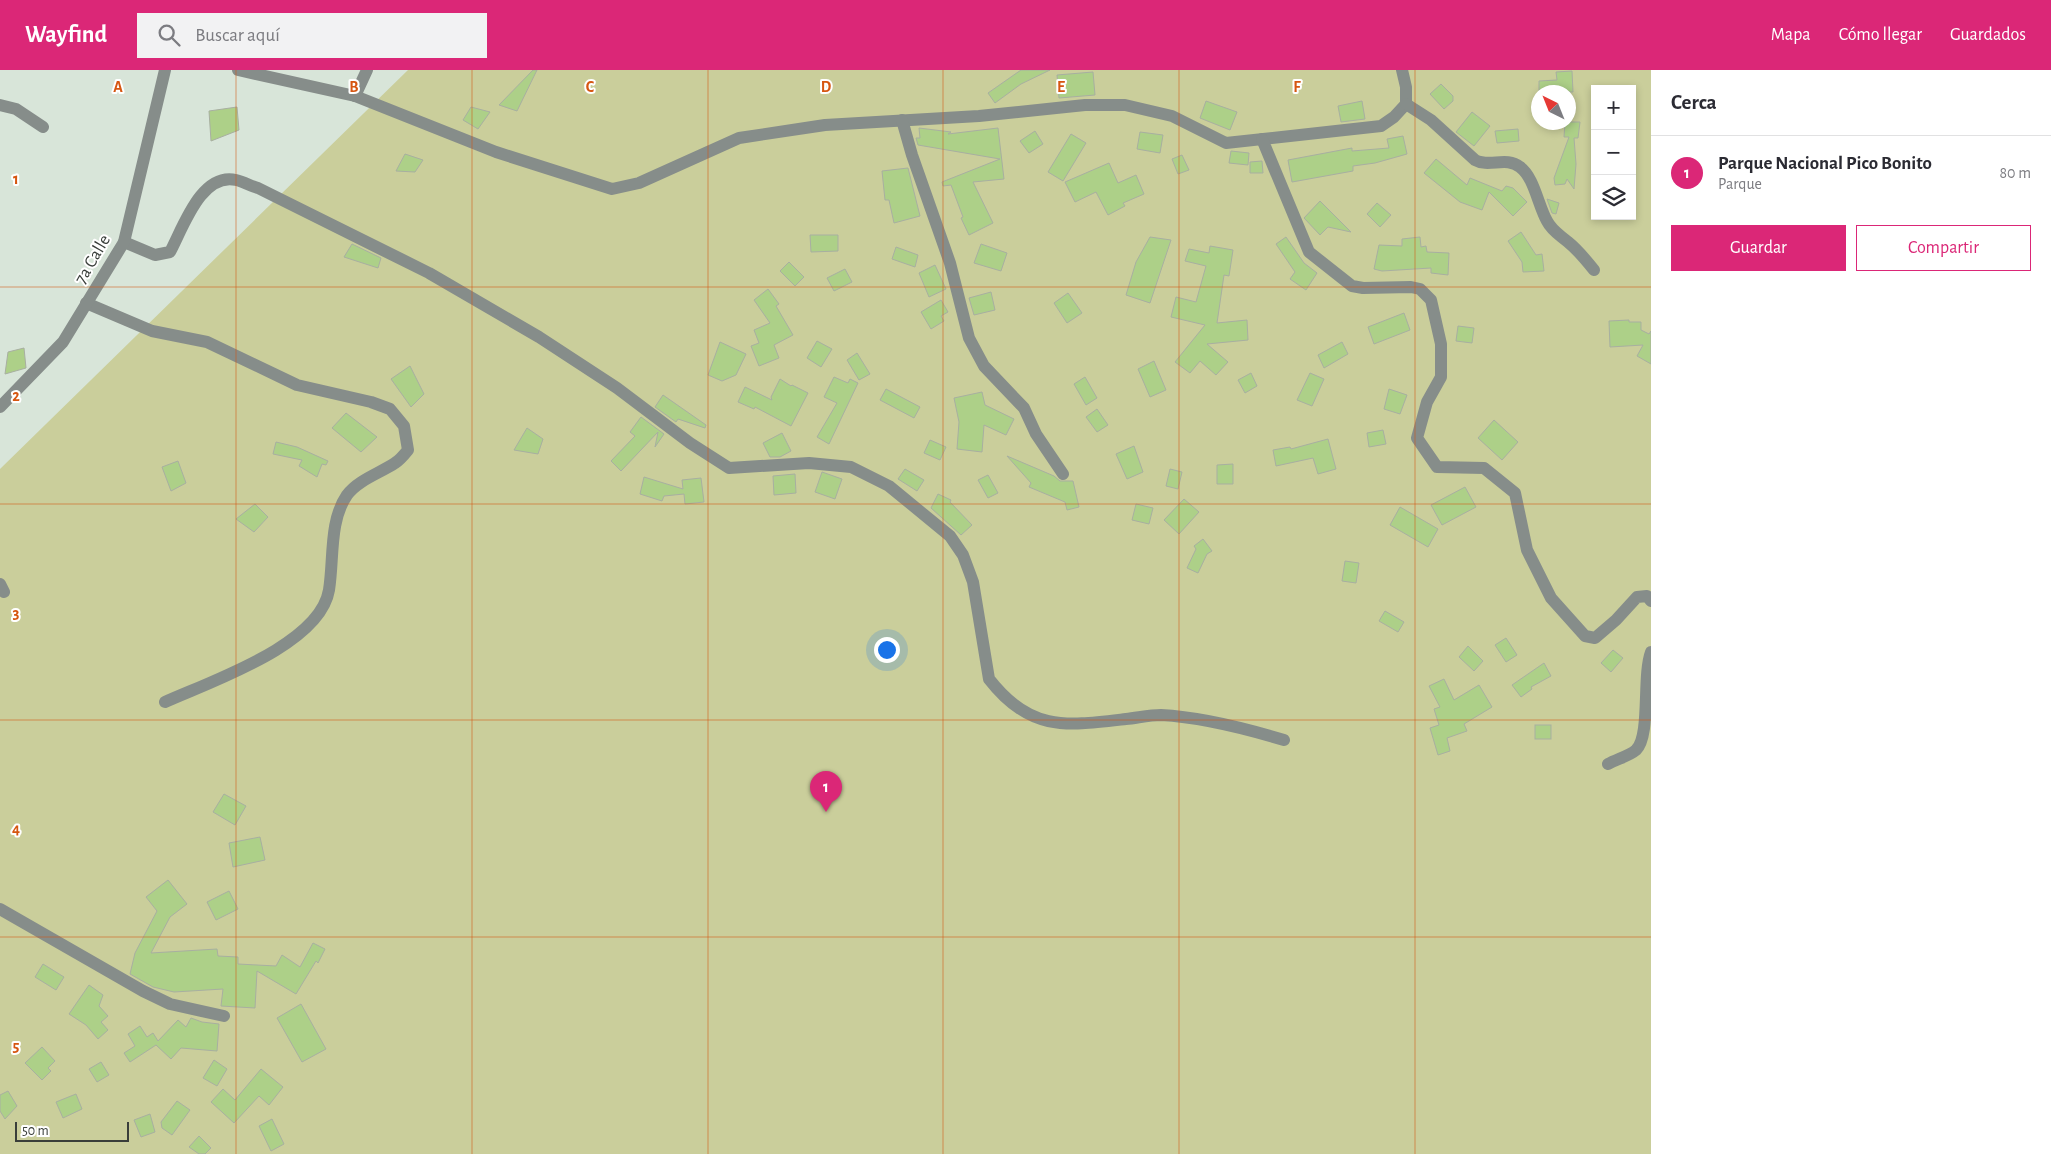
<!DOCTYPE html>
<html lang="es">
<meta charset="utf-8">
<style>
:root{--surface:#fff;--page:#f2f2f3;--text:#2b2b33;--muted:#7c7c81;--line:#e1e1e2;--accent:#db2777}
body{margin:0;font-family:"Alegreya Sans",sans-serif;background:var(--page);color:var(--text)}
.controls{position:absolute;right:15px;top:15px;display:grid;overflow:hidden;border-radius:0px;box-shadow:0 2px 8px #0003}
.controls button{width:45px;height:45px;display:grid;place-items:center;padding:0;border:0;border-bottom:1px solid var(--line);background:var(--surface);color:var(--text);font:25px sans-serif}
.compass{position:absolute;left:1531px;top:15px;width:45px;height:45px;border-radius:50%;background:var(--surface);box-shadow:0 2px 8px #0003;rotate:317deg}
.scale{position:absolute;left:15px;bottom:12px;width:114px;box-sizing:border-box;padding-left:5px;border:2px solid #393e3a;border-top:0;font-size:14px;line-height:18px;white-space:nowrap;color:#393e3a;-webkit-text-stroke:4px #fff;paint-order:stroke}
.you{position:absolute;left:886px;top:579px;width:18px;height:18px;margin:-12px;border:4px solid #fff;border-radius:50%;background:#1a73e8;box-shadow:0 0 0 8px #1a73e833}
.badge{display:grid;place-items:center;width:32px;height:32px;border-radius:50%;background:var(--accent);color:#fff;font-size:16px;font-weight:700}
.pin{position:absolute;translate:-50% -41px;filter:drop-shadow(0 1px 2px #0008)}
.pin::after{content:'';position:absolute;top:26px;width:18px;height:15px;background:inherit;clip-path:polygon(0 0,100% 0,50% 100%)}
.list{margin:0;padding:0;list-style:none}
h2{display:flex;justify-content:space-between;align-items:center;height:65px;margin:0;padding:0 20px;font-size:21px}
h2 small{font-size:16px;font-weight:400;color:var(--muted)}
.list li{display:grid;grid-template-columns:32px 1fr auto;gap:15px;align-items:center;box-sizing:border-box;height:75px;padding:0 20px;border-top:1px solid var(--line)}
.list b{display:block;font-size:19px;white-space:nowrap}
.list p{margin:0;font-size:16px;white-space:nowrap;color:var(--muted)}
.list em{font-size:16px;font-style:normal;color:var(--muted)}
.actions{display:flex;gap:10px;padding:15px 20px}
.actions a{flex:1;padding:11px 0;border:1px solid var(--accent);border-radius:0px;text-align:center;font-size:18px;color:var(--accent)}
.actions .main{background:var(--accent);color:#fff}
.icon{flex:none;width:28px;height:28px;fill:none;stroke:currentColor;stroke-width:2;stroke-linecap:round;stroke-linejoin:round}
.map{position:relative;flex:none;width:1651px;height:1084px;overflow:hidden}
header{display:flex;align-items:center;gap:30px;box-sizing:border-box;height:70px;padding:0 25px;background:var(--accent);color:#fff}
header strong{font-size:24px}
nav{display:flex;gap:28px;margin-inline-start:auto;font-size:18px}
.search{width:350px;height:45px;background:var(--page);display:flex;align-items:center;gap:12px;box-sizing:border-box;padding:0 18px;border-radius:0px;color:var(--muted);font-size:19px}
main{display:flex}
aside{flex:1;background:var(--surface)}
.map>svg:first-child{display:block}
.green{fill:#cace9b;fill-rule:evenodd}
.building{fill:#add088;stroke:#a8afa1}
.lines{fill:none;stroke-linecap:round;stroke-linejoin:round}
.minor{stroke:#868d8a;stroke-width:12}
.grid{fill:none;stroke:#d65611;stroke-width:1;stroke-opacity:0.55}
.labels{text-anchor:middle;stroke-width:4;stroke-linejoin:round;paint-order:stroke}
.street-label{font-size:18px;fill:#393e3a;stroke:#fff}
.grid-label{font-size:16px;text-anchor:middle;font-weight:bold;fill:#d65611;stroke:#fff;stroke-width:4;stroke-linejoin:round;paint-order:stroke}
</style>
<header>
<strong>Wayfind</strong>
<div class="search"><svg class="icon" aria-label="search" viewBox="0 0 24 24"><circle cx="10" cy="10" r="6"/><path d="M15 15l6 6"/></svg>Buscar aquí</div>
<nav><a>Mapa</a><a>Cómo llegar</a><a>Guardados</a></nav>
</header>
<main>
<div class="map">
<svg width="1651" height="1084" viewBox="0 0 1651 1084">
<rect width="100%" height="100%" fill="#d8e5d9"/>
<path class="green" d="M408,0h1243v1084h-1651v-685zM1595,19h37v127h-37zM1538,22h30v30h-30z"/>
<g class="building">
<path d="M533,0h4l-20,41 -18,-6z"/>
<path d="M1021,0h29l-29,14 -26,19 -7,-10z"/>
<path d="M1572,1l1,21h-34v-11l18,-1 -1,-8z"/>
<path d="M1093,2l2,23 -36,3 -2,-23z"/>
<path d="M1441,14l12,12v5l-9,8 -14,-15z"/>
<path d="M1206,31l31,11 -7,18 -30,-12z"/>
<path d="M1362,31l3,18 -24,3 -3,-16z"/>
<path d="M237,37l2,23 -28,11 -2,-30z"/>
<path d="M471,37l19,5 -12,17 -15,-9z"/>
<path d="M1472,42l18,14 -16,20 -18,-14z"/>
<path d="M1565,52h15l-2,16h-4l2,26 -2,25 -7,-10 -2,5 -10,1 -1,-7 15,-41h-5z"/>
<path d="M919,58l32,4 -3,2 50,-6 6,51 -31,3 20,41 -24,12 -8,-17 2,-1 -12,-32 -8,1 -1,-4 58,-23 -82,-14 -2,-7h4z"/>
<path d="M1518,59l1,12 -22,2 -2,-12z"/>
<path d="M1035,61l8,13 -14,9 -9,-12z"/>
<path d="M1140,62l23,3 -3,18 -23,-4z"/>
<path d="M1071,64l15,9 -23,38 -15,-9z"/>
<path d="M1403,66l4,18 -32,9 -22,3v5l-61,11 -4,-22 64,-12v3l37,-3 -2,-9z"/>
<path d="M1231,81l18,2 -1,12 -19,-2z"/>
<path d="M405,84l18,6 -8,12 -19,-1z"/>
<path d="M1182,85l7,15 -11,4 -6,-15z"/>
<path d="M1436,89l31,26 3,-7 32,13 4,-5 7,2 14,14 -14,14 -24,-24 -7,18 -22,-8 -36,-29z"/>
<path d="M1262,91l1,12h-13v-11z"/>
<path d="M1109,93l9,20 18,-8 8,19 -21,9 2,3 -17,9 -12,-23 -21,10 -10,-20z"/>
<path d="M908,98l12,48 -26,7 -5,-23h-4l-3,-29z"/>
<path d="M1547,129l12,4 -3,11 -4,-1z"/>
<path d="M1320,131l31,31 -23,-5 -8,8 -16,-17z"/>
<path d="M1377,133l14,12 -11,12 -13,-13z"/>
<path d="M1521,162l15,23 6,-1 2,17 -21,1 -1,-10 -14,-21z"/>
<path d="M810,165h28v16l-27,1z"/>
<path d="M1150,167l21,3 -21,63 -24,-8 10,-33z"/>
<path d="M1286,167l18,26 13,10 -11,17 -16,-11 5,-7 -19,-28z"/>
<path d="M1420,167l1,10 5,-1 1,6 22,1 -1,22 -17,-2v-5l-49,3 -8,-2 5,-24 23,1v-7z"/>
<path d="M352,174l29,14 -3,10 -34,-11z"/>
<path d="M981,174l26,9 -6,18 -27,-8z"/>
<path d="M1210,176l23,4 -4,26 -5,-1 -7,48 30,-3 1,20 -41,4 21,18 -12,13 -16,-14 -10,12 -15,-11 30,-37 -34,-8 5,-20 20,5 10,-36 -21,-5 4,-12 20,4z"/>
<path d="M896,177l22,8 -3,12 -23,-8z"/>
<path d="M789,192l15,15 -9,9 -15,-15z"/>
<path d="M935,195l11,24 -17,8 -10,-24z"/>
<path d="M845,199l7,13 -18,9 -7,-13z"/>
<path d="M768,219l11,15 -3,2 17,29 -19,10 5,13 -20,8 -8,-20 8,-3 -5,-13 16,-7 -16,-23z"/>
<path d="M991,222l4,18 -21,5 -5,-17z"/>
<path d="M1068,223l14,20 -15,10 -13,-20z"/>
<path d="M941,230l7,12 -7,4 3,5 -13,8 -10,-17z"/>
<path d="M1404,243l6,17 -36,14 -6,-17z"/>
<path d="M1629,250v2h12v8l8,4 2,-3v33l-14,-8 6,-11 -33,2 -1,-26z"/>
<path d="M1458,256l16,2 -2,15 -16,-2z"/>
<path d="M817,271l15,8 -11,18 -14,-9z"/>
<path d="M720,272l26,12 -10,21 -14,6 -14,-6z"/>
<path d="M1342,272l6,12 -24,14 -6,-13z"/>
<path d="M24,278l2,20 -21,6 3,-22z"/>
<path d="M857,283l13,21 -11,6 -12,-20z"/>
<path d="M1154,291l12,29 -16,7 -12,-28z"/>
<path d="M410,296l14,28 -13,13 -20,-28z"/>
<path d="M1251,303l6,13 -12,7 -7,-13z"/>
<path d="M1310,303l14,6 -12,27 -15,-6z"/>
<path d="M834,307l14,6 2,-4 8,4 -29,61 -12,-7 20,-34 -13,-6z"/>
<path d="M1085,307l12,21 -11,7 -12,-21z"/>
<path d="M780,309l11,7 1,-1 16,8 -17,33 -36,-19 -1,2 -16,-7 7,-15 27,13 -1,-3z"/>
<path d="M886,319l34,18 -6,11 -34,-18z"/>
<path d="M1389,319l18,6 -7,19 -16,-5z"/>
<path d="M982,322l3,13 29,14 -8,16 -22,-10 -2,27 -25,-3 2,-27 -5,-24z"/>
<path d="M663,325l43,30 -1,3 -27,-9 -2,3 -21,-15z"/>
<path d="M1097,339l11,16 -11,7 -11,-15z"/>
<path d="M346,343l31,24 -16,15 -29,-24z"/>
<path d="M641,347l23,17 -9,13 3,-15 -37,39 -10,-10 24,-25 -5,-4z"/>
<path d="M1494,350l24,22 -16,18 -24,-22z"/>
<path d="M527,358l16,11 -5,15 -24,-4z"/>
<path d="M1383,360l3,14 -17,3 -2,-14z"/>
<path d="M782,363l9,18 -11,6h-10l-7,-14z"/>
<path d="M1328,369l8,30 -18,5 -5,-16 -37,8 -3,-16 17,-3 1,2z"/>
<path d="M930,370l16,7 -6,13 -16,-7z"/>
<path d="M276,372l21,5 31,14 -2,4 -4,-1 -5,13 -18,-11 3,-6 -29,-6z"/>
<path d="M1134,376l9,26 -16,7 -11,-25z"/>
<path d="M1007,386l47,20 6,5h13l6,26 -12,3 -2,-8 -36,-15 2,-4z"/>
<path d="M178,391l8,22 -15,8 -9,-24z"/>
<path d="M1233,394v20h-16v-19z"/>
<path d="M905,399l19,11 -7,11 -19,-12z"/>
<path d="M1170,399l12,3 -4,17 -12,-3z"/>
<path d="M822,402l20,7 -7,20 -20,-7z"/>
<path d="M795,404l1,19 -22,2 -1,-19z"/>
<path d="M988,405l10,18 -10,5 -10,-18z"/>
<path d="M644,407l39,12 -1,-9 19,-2 3,24 -19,2 -1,-10 -20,2 -2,5 -22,-7z"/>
<path d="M1465,417l11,20 -34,18 -11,-20z"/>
<path d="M938,424l13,6 -1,2 22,23 -11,10 -30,-27z"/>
<path d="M1184,429l15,13 -20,22 -15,-14z"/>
<path d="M255,434l13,13 -14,15 -18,-13z"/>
<path d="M1136,434l17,4 -4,16 -17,-4z"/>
<path d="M1400,437l38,22 -10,18 -38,-22z"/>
<path d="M1203,469l9,12 -5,3 -9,19 -11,-5 9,-19 -2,-3z"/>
<path d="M1345,491l14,2 -3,20 -14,-2z"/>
<path d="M1385,541l19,11 -6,10 -19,-11z"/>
<path d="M1506,568l11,17 -11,7 -11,-17z"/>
<path d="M1468,576l15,15 -9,10 -15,-14z"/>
<path d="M1613,580l10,8 -12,14 -10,-9z"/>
<path d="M1544,593l7,13 -20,11 1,2 -11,8 -9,-12z"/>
<path d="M1444,609l10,21 25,-15 13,22 -28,17 3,7 -20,7 3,13 -12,4 -8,-27 9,-3 -5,-16 6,-2 -11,-21z"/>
<rect x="1535" y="655" width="16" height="14"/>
<path d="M224,724l22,12 -11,19 -22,-13z"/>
<path d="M260,767l5,23 -32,7 -4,-24z"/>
<path d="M168,810l19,24 -17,13 -19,36 66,-4 1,7 20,1v7l38,2 6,-11 18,12 13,-24 12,6 -7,14 -2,-2 -20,33 -39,-23 -2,37 -34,-2 2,-17 -49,3 -21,-5 -23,-13 5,-21 22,-42 -11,-14z"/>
<path d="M229,821l9,18 -22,11 -9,-18z"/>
<path d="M43,894l21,13 -8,13 -21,-13z"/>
<path d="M89,915l14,10 -4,11 9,10 -7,6 7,8 -10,9 -12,-14 -17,-11z"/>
<path d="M301,934l25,45 -24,13 -25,-44z"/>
<path d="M191,948l11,4 17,2 -2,27 -36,-3 -10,11 -15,-14 -26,17 -6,-9 11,-7 -7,-12 12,-8 7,11 6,-4 5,8 20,-21 8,7z"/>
<path d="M42,977l13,14 -7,7 3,3 -9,9 -17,-17z"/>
<path d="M214,990l13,9 -10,17 -14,-8z"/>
<path d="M101,992l8,13 -12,7 -8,-13z"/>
<path d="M261,999l22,18 -14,18 -10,-9 -25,27 -23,-21 12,-13 12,11z"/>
<path d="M8,1021l9,15 -12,13 -5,-8v-16z"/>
<path d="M76,1024l6,15 -19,9 -7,-16z"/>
<path d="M177,1031l13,9 -18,25 -10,-7 -1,-6z"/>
<path d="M150,1044l5,18 -14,5 -7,-17z"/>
<path d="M272,1049l12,25 -13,7 -12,-25z"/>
<path d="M199,1066l12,12 -6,6h-6l-10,-7z"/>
</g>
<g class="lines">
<g class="minor">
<path d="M238,0l117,26 141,56 116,37 27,-6 100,-45 86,-13 154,-9 106,-11h40l47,11 54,27 155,-17 13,-9 12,-13v-17l-4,-17"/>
<path d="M355,26l12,-26"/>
<path d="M1406,34l25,16 44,40c14,8 31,-4 45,7 14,10 18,38 27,54 5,10 13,14 21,21 10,8 18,18 26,28"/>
<path d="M0,35l16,4 27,18"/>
<path d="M902,50l10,35 38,108 19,75 15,28 40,42 12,26 27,40"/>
<path d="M1262,69l47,113 43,34 11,2 48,-1 9,2 11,11 10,44v33l-14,25 -10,36 20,29 47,1 31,25 12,57 24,48 34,38 10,2 21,-18 21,-23 10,-1 4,5"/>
<path d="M124,172l31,13 15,-3c13,-24 31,-80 66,-72 8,2 15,6 22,8l171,85 110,64 78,51 73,55 39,25 80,-5 42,4 38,19 61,50 13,19 10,27 16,97c41,53 77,47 137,40 11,-1 23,-4 35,-4 41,2 83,13 123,25"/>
<path d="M86,233l66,28 55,11 90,43 74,17 19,7 14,17 4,24c-4,5 -8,10 -13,13 -15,10 -37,17 -48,32 -18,26 -13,64 -18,95 -9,55 -120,92 -164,112"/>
<path d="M0,337l63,-65 61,-100 41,-172"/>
<path d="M0,514l4,8"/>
<path d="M1608,694c9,-5 21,-8 28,-14 15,-14 6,-74 15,-98"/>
<path d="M0,839l143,82 27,13 54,12"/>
</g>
</g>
<path class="grid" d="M236,0v1084M472,0v1084M708,0v1084M943,0v1084M1179,0v1084M1415,0v1084M0,217h1651M0,434h1651M0,650h1651M0,867h1651"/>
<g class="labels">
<g class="street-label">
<text transform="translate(92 189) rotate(-60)" y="6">7a Calle</text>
</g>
</g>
<g class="grid-label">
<text x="118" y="22">A</text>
<text x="354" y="22">B</text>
<text x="590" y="22">C</text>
<text x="826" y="22">D</text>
<text x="1061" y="22">E</text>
<text x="1297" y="22">F</text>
<text x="16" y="114">1</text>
<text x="16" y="331">2</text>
<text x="16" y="548">3</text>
<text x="16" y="764">4</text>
<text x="16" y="981">5</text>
</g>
</svg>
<div class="controls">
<button>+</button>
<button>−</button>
<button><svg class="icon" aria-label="layers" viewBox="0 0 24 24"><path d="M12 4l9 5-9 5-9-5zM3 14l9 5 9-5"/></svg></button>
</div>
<svg class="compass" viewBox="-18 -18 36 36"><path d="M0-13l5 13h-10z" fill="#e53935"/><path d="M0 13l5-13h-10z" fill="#7c7c81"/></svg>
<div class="scale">50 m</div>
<div class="you"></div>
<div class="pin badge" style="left:826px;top:742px">1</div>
</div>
<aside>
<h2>Cerca<small></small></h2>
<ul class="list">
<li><span class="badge">1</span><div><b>Parque Nacional Pico Bonito</b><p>Parque</p></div><em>80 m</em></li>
</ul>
<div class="actions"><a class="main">Guardar</a><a>Compartir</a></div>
</aside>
</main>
